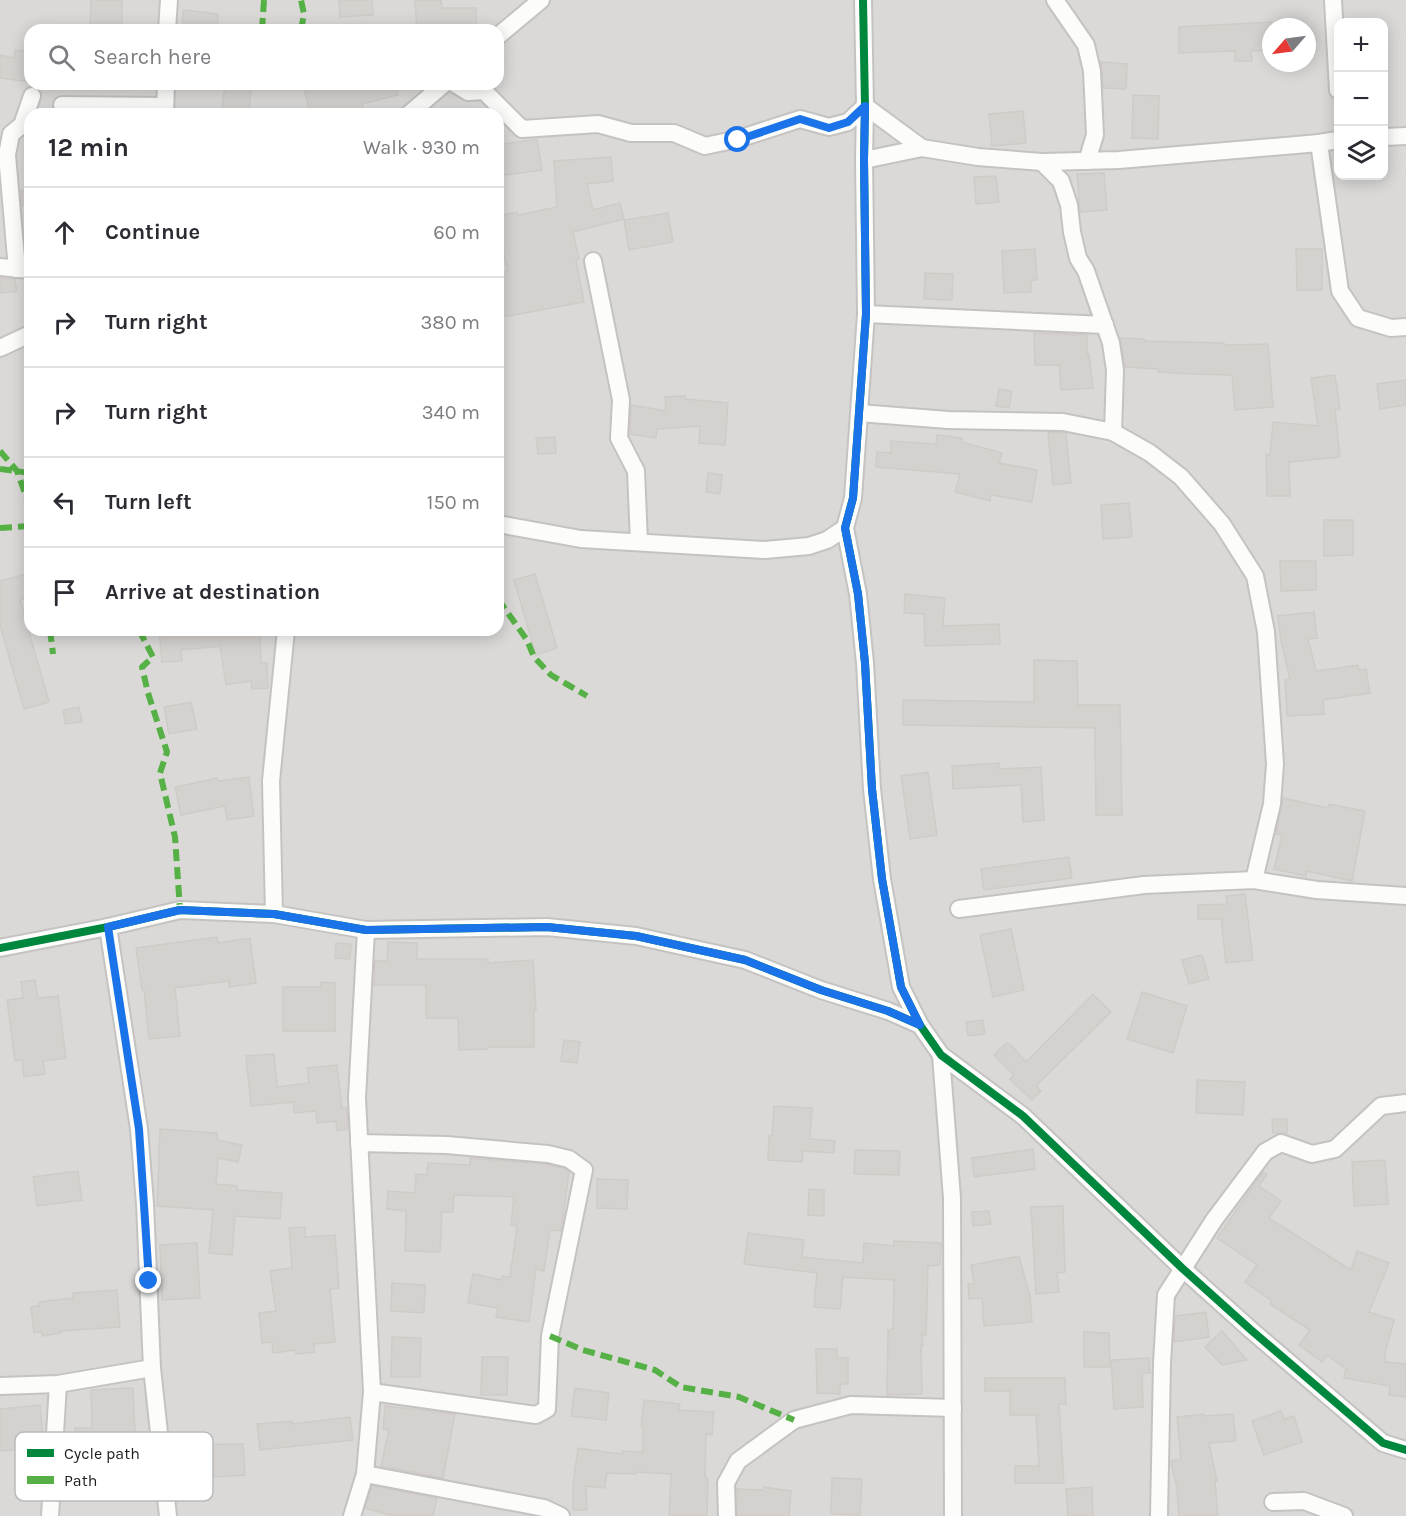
<!DOCTYPE html>
<meta charset="utf-8">
<style>
:root{--surface:#fff;--page:#f7f7f7;--text:#2b2b33;--muted:#7c7c81;--line:#e1e1e2}
body{margin:0;font-family:Karla,sans-serif;background:var(--page);color:var(--text)}
.controls{position:absolute;right:18px;top:18px;display:grid;overflow:hidden;border-radius:12px;box-shadow:0 3px 15px #0003}
.controls button{width:54px;height:54px;display:grid;place-items:center;padding:0;border:0;border-bottom:2px solid var(--line);background:var(--surface);color:var(--text);font:30px sans-serif}
.compass{position:absolute;left:1262px;top:18px;width:54px;height:54px;border-radius:50%;background:var(--surface);box-shadow:0 3px 15px #0003;rotate:242deg}
.stop{position:absolute;width:18px;height:18px;margin:-14px;border:4px solid #1a73e8;border-radius:50%;background:#fff}
.stop.end{background:#1a73e8;border-color:#fff;box-shadow:0 2px 6px #0008}
.list{margin:0;padding:0;list-style:none}
h2{display:flex;justify-content:space-between;align-items:center;height:78px;margin:0;padding:0 24px;font-size:26px}
h2 small{font-size:20px;font-weight:400;color:var(--muted)}
.list li{display:grid;grid-template-columns:39px 1fr auto;gap:18px;align-items:center;box-sizing:border-box;height:90px;padding:0 24px;border-top:2px solid var(--line)}
.list b{display:block;font-size:22px;white-space:nowrap}
.list em{font-size:20px;font-style:normal;color:var(--muted)}
.icon{flex:none;width:33px;height:33px;fill:none;stroke:currentColor;stroke-width:2;stroke-linecap:round;stroke-linejoin:round}
.map{position:relative;flex:none;width:1406px;height:1516px;overflow:hidden}
.search{position:absolute;background:var(--surface);box-shadow:0 3px 15px #0003;left:24px;top:24px;width:480px;height:66px;display:flex;align-items:center;gap:15px;box-sizing:border-box;padding:0 21px;border-radius:18px;color:var(--muted);font-size:22px}
.panel{position:absolute;background:var(--surface);box-shadow:0 3px 15px #0003;left:24px;top:108px;width:480px;height:528px;border-radius:18px}
.map>svg:first-child{display:block}
.residential{fill:#dbd9d7;fill-rule:evenodd}
.building{fill:#d4d1cf;stroke:#cfcbc7;stroke-width:1.5}
.lines{fill:none;stroke-linecap:round;stroke-linejoin:round}
.street-casing{stroke:#c4c3c2;stroke-width:20}
.street{stroke:#fcfcfb;stroke-width:16}
.quiet{stroke:#55b145;stroke-width:6;stroke-dasharray:12 6;stroke-linecap:butt}
.cycleway-casing{stroke:#fff;stroke-width:11}
.cycleway{stroke:#00873e;stroke-width:8}
.route{stroke:#1a73e8;stroke-width:8}
.key{fill:#fff;stroke:#bbb;stroke-width:1.5}
.key-label{font-size:16px;fill:#1d1d1d}
</style>
<div class="map">
<svg width="1406" height="1516" viewBox="0 0 1406 1516">
<rect width="100%" height="100%" fill="#ece9e6"/>
<path class="residential" d="M0,0h1406v1516h-1406zM1338,22h46v154h-46zM1271,27h36v36h-36zM30,30h468v54h-468zM30,114h468v516h-468z"/>
<g class="building">
<path d="M91,0h31v30h-32z"/>
<path d="M339,0h33l1,15 -33,2z"/>
<path d="M415,0h26l1,8h34v22h-25v-4l-34,3z"/>
<path d="M183,10l35,4 -1,16h-35z"/>
<path d="M1271,22v28l-20,1 1,10h-17v-10l-56,2v-26z"/>
<path d="M15,50l15,2v30l-30,-4v-23l14,3z"/>
<path d="M1101,62l26,2 -1,25 -23,-1z"/>
<path d="M225,84h25l-1,4 2,1 -2,23 -27,-3z"/>
<path d="M303,84h92l3,11 -36,9 2,10h-54z"/>
<path d="M1133,95l26,1 -1,43 -26,-1z"/>
<path d="M1023,111l3,32 -34,3 -3,-32z"/>
<path d="M537,139l5,31 -44,6v-31z"/>
<path d="M611,157l2,24 -26,3 6,26 27,-7 4,16 -51,13 6,27 -3,1 8,42 -75,14h-11v-44h10l-10,-41v-15l19,-4 1,3 39,-8 -3,-46z"/>
<path d="M1104,173l3,37 -27,2 -3,-38z"/>
<path d="M996,176l3,26 -23,2 -2,-27z"/>
<path d="M21,190h9v15l-8,1z"/>
<path d="M668,213l5,29 -44,8 -5,-30z"/>
<path d="M1035,249l2,31h-6v12l-27,1 -2,-42z"/>
<path d="M1296,249h26v41h-25z"/>
<path d="M925,273l28,1 -1,26 -28,-1z"/>
<path d="M0,278l15,1 2,12 -17,2z"/>
<path d="M1034,333l53,2v20l2,-1 4,34 -32,2 -2,-25h-24z"/>
<path d="M1120,338l24,1v2l80,2v2l44,-1 5,63 -38,3 -3,-35 -41,-1 -33,-2v-3l-33,-2z"/>
<path d="M1335,375l5,34 -5,1 5,47 -51,5 1,34h-23l-1,-42 4,1 3,-33 45,4 -7,-48z"/>
<path d="M1406,380v25l-26,4 -3,-25z"/>
<path d="M999,389l13,2 -3,17 -13,-2z"/>
<path d="M685,396v3l43,4 -3,42 -26,-2 1,-17 -43,3 -1,9 -26,-4 1,-29 35,6 -1,-14z"/>
<path d="M1048,432l18,1 5,50 -18,2z"/>
<path d="M937,435l25,3v4l40,11 -3,10 38,7 -5,32 -41,-7 -1,6 -35,-9 5,-18 -84,-7 1,-15 14,1v-12l45,3z"/>
<path d="M555,437l1,16 -18,1 -2,-16z"/>
<path d="M708,473l14,2 -2,19 -14,-2z"/>
<path d="M1129,503l3,34 -29,2 -2,-34z"/>
<path d="M1324,520h29v35l-29,1z"/>
<path d="M1280,561h36v29l-35,1z"/>
<path d="M30,573v24l-10,3 29,102 -25,7 -24,-84v-44z"/>
<path d="M535,574l22,74 -21,7 -22,-75z"/>
<path d="M905,594l40,4 -2,28 56,-2 1,20 -75,2 -1,-32 -20,-1z"/>
<path d="M1314,612l3,26 -9,1 8,32 42,-6 1,5 7,-1 4,24 -47,7 1,14 -37,2 -2,-36h5l-9,-40 -3,-24z"/>
<path d="M159,630h101l1,33h6l1,25 -16,1 -1,-8 -25,4 -6,-39 -39,4 1,11 -20,1z"/>
<path d="M1034,660l43,1 1,44h42l2,110h-26l-1,-87 -192,-3v-25l131,2z"/>
<path d="M191,702l6,27 -28,5 -5,-27z"/>
<path d="M79,707l3,15 -17,2 -2,-14z"/>
<path d="M999,763v6l42,-2 3,53 -21,2 -2,-37 -68,4 -1,-23z"/>
<path d="M928,772l9,63 -27,4 -9,-63z"/>
<path d="M249,777l5,39 -27,4 -2,-14 -44,9 -6,-28 42,-9 1,3z"/>
<path d="M1283,798l45,10 1,-4 36,7 -13,70 -45,-10 -1,5 -32,-7 8,-34 -6,-1z"/>
<path d="M1069,857l3,21 -88,12 -3,-21z"/>
<path d="M1245,894l8,66 -27,3 -5,-44h-23v-14l29,-1 -1,-8z"/>
<path d="M1011,929l13,61 -31,7 -13,-62z"/>
<path d="M217,937l1,6 32,-5 6,45 -27,4v-6l-54,7 5,48 -31,3 -5,-49h-2l-6,-42z"/>
<path d="M388,942l29,1v16h71v4l45,-3 3,50h-2v37h-46v2l-29,1 -1,-32h-32v-33h-52l1,-24h12z"/>
<path d="M336,943l15,1 -1,15 -15,-1z"/>
<path d="M1202,955l7,24 -20,5 -7,-24z"/>
<path d="M35,980l3,18 20,-2 8,62 -23,3 2,13 -21,3 -2,-17 -7,1 -8,-61 16,-2 -2,-16z"/>
<path d="M321,982l14,1v48h-52v-44h38z"/>
<path d="M1142,992l45,14 -14,47 -46,-14z"/>
<path d="M1093,994l18,18 -75,74 5,5 -9,9 -22,-21 4,-4 -20,-20 11,-11h5l16,18z"/>
<path d="M983,1020l2,14 -17,2 -2,-14z"/>
<path d="M564,1040l16,2 -3,21 -16,-2z"/>
<path d="M274,1054l3,33 32,-4 -2,-15 30,-3 5,43h5l1,21 -11,2 -1,-10 -19,2 -1,-12 -22,2 -1,-11 -42,4 -5,-50z"/>
<path d="M1197,1080l48,2 -2,33 -47,-2z"/>
<path d="M774,1106l38,2 -2,31 25,2 -1,12 -31,-2 -1,11 -34,-2 1,-24h3z"/>
<path d="M1272,1119h15v14h-14z"/>
<path d="M160,1129l57,4v7l25,5 -4,17 -20,-4 -2,26 21,2v4l45,3 -2,26 -45,-3 -3,39 -23,-2 4,-43 -56,-4z"/>
<path d="M1033,1149l2,20 -61,8 -2,-19z"/>
<path d="M855,1150l45,1 -1,24 -45,-1z"/>
<path d="M470,1158l76,6 19,5 4,3 -8,59 -11,-1 -6,41 -8,-2 -7,53 -33,-5 2,-9 -30,-5 5,-29 29,6v-4l8,1 7,-51 -6,-1 3,-28 -60,-2 -1,17h-11l-2,40 -35,-1 1,-40 -19,-2 1,-18 27,2 1,-19 11,1 1,-12 42,2z"/>
<path d="M1385,1160l3,44 -34,2 -2,-44z"/>
<path d="M78,1171l4,29 -45,6 -4,-29z"/>
<path d="M1263,1172l4,2 -8,12 22,15 -12,17 82,52 6,-19 32,12 -20,49 25,8 -10,37h2l-1,5 21,2v33l-17,-2 1,-9 -46,-8 2,-9 -19,-14 -5,7 -23,-17 11,-15 -40,-26 2,-3 -27,-19 12,-17 -40,-27z"/>
<path d="M597,1179l31,1 -1,29 -30,-1z"/>
<path d="M809,1189l15,1v26l-16,-1z"/>
<path d="M1063,1206l2,66 -8,1 2,19 -23,2 -5,-87z"/>
<path d="M989,1211l2,13 -18,2 -1,-14z"/>
<path d="M305,1227v10l30,-2 4,53 -9,1 5,53 -21,2v8l-18,2v-4l-23,3 -1,-11 -10,1 -3,-30 17,-2 -6,-40 22,-3 -3,-40z"/>
<path d="M748,1233l56,7 -2,17 61,6 1,-20 30,3v-5l47,2 -1,22 -12,1 -2,69h-4l1,10h-2l1,49 -35,1 1,-65 5,-1 1,-49 -51,-3 -3,32 -26,-2 3,-34 -73,-9z"/>
<path d="M197,1243l3,55 -38,2 -2,-55z"/>
<path d="M1019,1256l11,41 2,25 -48,4 -2,-28 -13,1 -1,-15h6l-3,-19z"/>
<path d="M392,1283l33,2 -1,28 -33,-2z"/>
<path d="M117,1290l3,37 -60,4 1,2 -19,3v-4l-8,1 -3,-26 8,-1v-4l34,-4v-5z"/>
<path d="M1206,1312l3,25 -35,5 1,-26z"/>
<path d="M1222,1331l25,29 -25,5 -17,-18z"/>
<path d="M1084,1332l25,1 1,34h-26z"/>
<path d="M392,1337l29,1 -1,39h-29z"/>
<path d="M816,1349h21v9h11v26h-8v10l-23,-1z"/>
<path d="M482,1357h26l-1,38h-26z"/>
<path d="M1149,1358l1,15h-8l1,34 -29,2 -3,-49z"/>
<path d="M985,1378h80l1,26h-7l5,79h-49v-17h24l-3,-51h-26v-24h-25z"/>
<path d="M133,1388l2,44h8l2,24 -36,2v3h-30v-15h-3l-1,-18h17l-1,-38z"/>
<path d="M575,1388l34,5 -3,27 -35,-4z"/>
<path d="M644,1400l36,4 -1,6 35,2 -2,23 -6,-1 -1,44h3l-1,38h-38l2,-42 -35,-2v2l-29,-1 -2,15 -19,-2 1,24h-14v-25l5,-37 44,6v-3l21,1v-25l-2,-1z"/>
<path d="M40,1405l4,42 -44,4v-42z"/>
<path d="M385,1406l70,8 -12,64 -62,-12 8,-36 -6,-1z"/>
<path d="M1281,1411l3,8 10,-3 8,26 -38,13 -12,-34z"/>
<path d="M1204,1414v2l29,-2 3,27 -27,2 8,38h-2l3,35h-39l-2,-27 -6,-28 10,-2 -4,-42z"/>
<path d="M350,1417l3,23 -93,10 -3,-26 35,-3v3z"/>
<path d="M243,1444l2,31 -47,3v-9l-11,1 -1,-25z"/>
<path d="M832,1478l30,1 -2,36 -29,-1z"/>
<path d="M372,1486l65,12 -4,18h-40l-28,-8z"/>
<path d="M764,1487l27,4 -2,25h-52v-27l26,1z"/>
<path d="M1092,1487l1,29h-25l-2,-27z"/>
</g>
<g class="lines">
<g class="street-casing">
<g id="street">
<path d="M863,0l2,106 -1,54 2,154 -13,184 -8,30 13,66 7,69 7,126 10,90 19,108 19,38"/>
<path d="M1055,0l31,45 6,26 3,64 -8,26"/>
<path d="M1333,0l5,90"/>
<path d="M167,30l2,-30"/>
<path d="M498,36l43,-36"/>
<path d="M455,84l13,8 16,-1 38,38 76,-5 33,9h43l31,13 33,-7 62,-20 29,8 19,-5 17,-16 57,42"/>
<path d="M62,105l103,1"/>
<path d="M165,114l1,-30"/>
<path d="M409,114l35,-30"/>
<path d="M1384,137l22,-1"/>
<path d="M1319,143l21,148 18,27 33,10 15,-1"/>
<path d="M864,160l58,-12 56,9 64,5 77,-2 200,-17 19,-3"/>
<path d="M1042,162l19,19 8,24 3,27 6,26 8,13 25,72 4,27 -2,62"/>
<path d="M593,261l28,139 -2,38 17,33 3,71"/>
<path d="M0,267l30,3"/>
<path d="M17,269l-10,-114 4,-21 11,-9 10,-29"/>
<path d="M866,314l239,11"/>
<path d="M0,348l30,-14"/>
<path d="M859,413l89,7 115,2 50,10 37,21 31,24 41,47 33,52 11,56 9,132 -3,40 -18,76"/>
<path d="M498,524l83,15 184,11 44,-4 18,-6 18,-12"/>
<path d="M959,909l185,-24 110,-5 63,10 89,6"/>
<path d="M274,914l-3,-133 15,-151"/>
<path d="M108,927l31,202 6,75 7,164 16,148"/>
<path d="M0,948l108,-21 72,-17 94,4 92,16 181,-3 89,9 109,24 76,30 67,21 32,14 21,30 82,61 159,152 69,62 132,113 23,7"/>
<path d="M941,1055l11,143 1,318"/>
<path d="M359,1143l88,2 101,9 21,5 15,11 -34,166 -3,73 -11,6 -164,-23"/>
<path d="M0,1386l58,-2 94,-16"/>
<path d="M365,1474l179,34 17,8"/>
<path d="M1273,1502l31,-1 40,15"/>
<path d="M50,1516l8,-132"/>
<path d="M352,1516l13,-42 7,-82 -15,-294 9,-168"/>
<path d="M727,1516l-1,-33 12,-22 56,-41 57,-15 102,3"/>
<path d="M1159,1516l3,-153 4,-68 48,-75 51,-68 16,-9 31,11 23,-5 46,-43 25,-3"/>
</g>
</g>
<use href="#street" class="street"/>
<g class="quiet">
<path d="M262,30l2,-30"/>
<path d="M301,30l3,-16 -3,-14"/>
<path d="M27,337l3,6"/>
<path d="M0,451l17,20 13,36"/>
<path d="M0,469l30,4"/>
<path d="M0,528l30,-2"/>
<path d="M498,599l29,41 7,17 17,18 36,21"/>
<path d="M50,630l3,24"/>
<path d="M139,630l14,27 -11,10 6,26 19,59 -7,21 15,64 5,73"/>
<path d="M550,1336l33,14 72,20 26,17 58,10 55,23"/>
</g>
<g class="cycleway-casing">
<g id="cycleway">
<path d="M863,0l2,106 -1,54 2,154 -13,184 -8,30 13,66 7,69 7,126 10,90 19,108 19,38"/>
<path d="M0,948l108,-21 72,-17 94,4 92,16 181,-3 89,9 109,24 76,30 67,21 32,14 21,30 82,61 159,152 69,62 132,113 23,7"/>
</g>
</g>
<use href="#cycleway" class="cycleway"/>
</g>
<g class="lines">
<path class="route" d="M149,1281l-10,-152 -31,-202 72,-17 94,4 92,16 181,-3 89,9 109,24 76,30 67,21 32,14 -19,-38 -19,-108 -10,-90 -7,-126 -7,-69 -13,-66 8,-30 13,-184 -2,-154 1,-54 -17,16 -19,6 -29,-9 -62,21"/>
</g>
<rect x="15" y="1432" width="198" height="69" rx="9" class="key"/>
<rect x="27" y="1449" width="27" height="8" fill="#00873e"/>
<rect x="27" y="1476" width="27" height="8" fill="#55b145"/>
<g class="key-label">
<text x="64" y="1459">Cycle path</text>
<text x="64" y="1486">Path</text>
</g>
</svg>
<div class="controls">
<button>+</button>
<button>−</button>
<button><svg class="icon" aria-label="layers" viewBox="0 0 24 24"><path d="M12 4l9 5-9 5-9-5zM3 14l9 5 9-5"/></svg></button>
</div>
<svg class="compass" viewBox="-18 -18 36 36"><path d="M0-13l5 13h-10z" fill="#e53935"/><path d="M0 13l5-13h-10z" fill="#7c7c81"/></svg>
<div class="stop" style="left:738px;top:140px"></div>
<div class="stop end" style="left:149px;top:1281px"></div>
<div class="search"><svg class="icon" aria-label="search" viewBox="0 0 24 24"><circle cx="10" cy="10" r="6"/><path d="M15 15l6 6"/></svg>Search here</div>
<section class="panel">
<h2>12 min<small>Walk · 930 m</small></h2>
<ul class="list">
<li><svg class="icon" aria-label="ahead" viewBox="0 0 24 24"><path d="M12 20V5M6 11l6-6 6 6"/></svg><div><b>Continue</b></div><em>60 m</em></li>
<li><svg class="icon" aria-label="right" viewBox="0 0 24 24"><path d="M7 20v-9h11M14 6l5 5-5 5"/></svg><div><b>Turn right</b></div><em>380 m</em></li>
<li><svg class="icon" aria-label="right" viewBox="0 0 24 24"><path d="M7 20v-9h11M14 6l5 5-5 5"/></svg><div><b>Turn right</b></div><em>340 m</em></li>
<li><svg class="icon" aria-label="left" viewBox="0 0 24 24"><path d="M17 20v-9H6M10 6l-5 5 5 5"/></svg><div><b>Turn left</b></div><em>150 m</em></li>
<li><svg class="icon" aria-label="arrive" viewBox="0 0 24 24"><path d="M6 21V4h12l-3 4 3 4H6"/></svg><div><b>Arrive at destination</b></div></li>
</ul>
</section>
</div>
